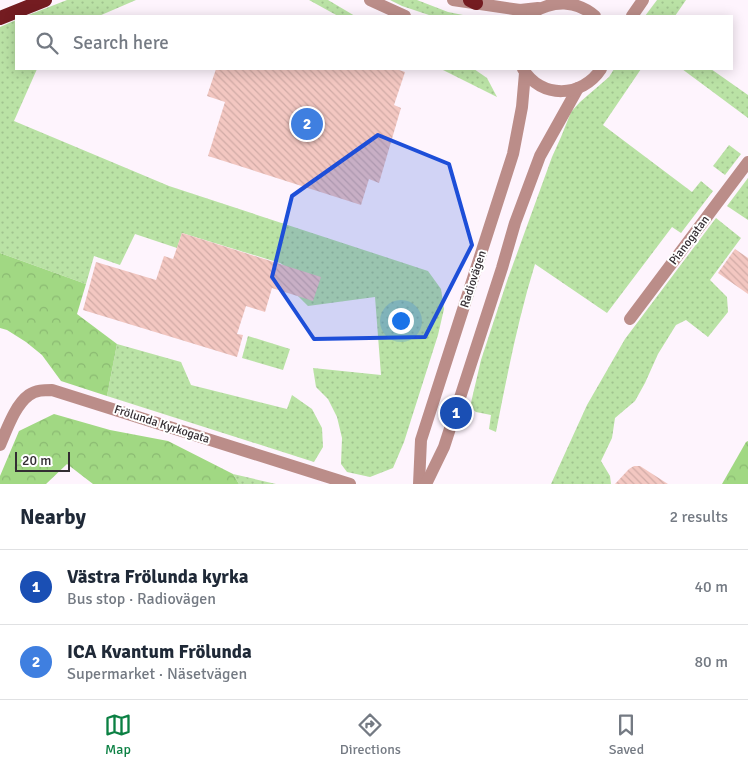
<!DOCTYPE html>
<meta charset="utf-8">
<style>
:root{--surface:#fff;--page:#f6f6f7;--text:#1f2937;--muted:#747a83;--line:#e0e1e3;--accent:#0b8043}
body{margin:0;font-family:Signika,sans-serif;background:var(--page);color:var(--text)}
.scale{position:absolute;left:15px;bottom:12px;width:55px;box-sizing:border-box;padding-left:5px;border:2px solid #332d32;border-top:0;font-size:14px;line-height:18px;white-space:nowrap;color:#332d32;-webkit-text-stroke:4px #fff;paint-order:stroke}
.you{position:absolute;left:400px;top:320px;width:18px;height:18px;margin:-12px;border:4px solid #fff;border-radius:50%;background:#1a73e8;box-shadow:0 0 0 8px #1a73e833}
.badge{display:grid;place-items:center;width:32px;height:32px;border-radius:50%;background:var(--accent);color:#fff;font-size:16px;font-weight:700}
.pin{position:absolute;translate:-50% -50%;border:2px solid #fff;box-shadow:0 1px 5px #0006}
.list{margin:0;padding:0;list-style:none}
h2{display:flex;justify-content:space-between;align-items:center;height:65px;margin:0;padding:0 20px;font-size:21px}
h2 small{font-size:16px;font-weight:400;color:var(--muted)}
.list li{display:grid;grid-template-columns:32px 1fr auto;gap:15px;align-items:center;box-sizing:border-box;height:75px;padding:0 20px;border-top:1px solid var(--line)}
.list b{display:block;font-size:19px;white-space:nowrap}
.list p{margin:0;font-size:16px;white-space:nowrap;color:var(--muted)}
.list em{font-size:16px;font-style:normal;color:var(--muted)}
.icon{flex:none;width:28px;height:28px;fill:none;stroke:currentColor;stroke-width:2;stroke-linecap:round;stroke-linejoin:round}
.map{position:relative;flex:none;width:748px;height:484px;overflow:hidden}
.search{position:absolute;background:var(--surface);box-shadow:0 2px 12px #0003;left:15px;right:15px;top:15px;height:55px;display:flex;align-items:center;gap:12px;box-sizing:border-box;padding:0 18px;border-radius:0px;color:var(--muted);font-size:19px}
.sheet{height:215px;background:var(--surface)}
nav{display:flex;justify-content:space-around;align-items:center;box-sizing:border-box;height:70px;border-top:1px solid var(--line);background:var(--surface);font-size:14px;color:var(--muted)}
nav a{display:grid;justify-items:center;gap:2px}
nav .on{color:var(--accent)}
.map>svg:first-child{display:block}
.grass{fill:url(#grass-dots)}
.forest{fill:url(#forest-crowns)}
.building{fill:url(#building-back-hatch)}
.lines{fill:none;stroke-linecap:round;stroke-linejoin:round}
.minor{stroke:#bb8d89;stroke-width:12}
.tertiary{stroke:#bb8d89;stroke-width:12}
.trunk{stroke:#741c21;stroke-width:14}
.marked{fill:#1d4ed8;fill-opacity:0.2;stroke:#1d4ed8;stroke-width:4;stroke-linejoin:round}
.labels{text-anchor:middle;stroke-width:4;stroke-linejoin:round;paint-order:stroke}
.street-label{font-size:12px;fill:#332d32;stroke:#fff}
</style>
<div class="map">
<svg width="748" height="484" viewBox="0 0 748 484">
<defs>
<pattern id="grass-dots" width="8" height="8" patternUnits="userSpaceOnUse" patternTransform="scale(1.25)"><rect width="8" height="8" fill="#bae2a5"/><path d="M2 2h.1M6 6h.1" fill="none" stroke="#a0c28e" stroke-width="1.8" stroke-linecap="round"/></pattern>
<pattern id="forest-crowns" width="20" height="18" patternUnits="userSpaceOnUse" patternTransform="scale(1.25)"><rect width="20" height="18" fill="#a1d883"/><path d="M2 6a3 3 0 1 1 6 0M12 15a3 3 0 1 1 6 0" fill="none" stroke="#8bba72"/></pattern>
<pattern id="building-back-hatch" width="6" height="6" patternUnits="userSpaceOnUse" patternTransform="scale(1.25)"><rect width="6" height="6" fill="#f3c7c1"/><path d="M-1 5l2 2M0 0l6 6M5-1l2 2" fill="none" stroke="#d1aba6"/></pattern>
</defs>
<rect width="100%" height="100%" fill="#fef4fd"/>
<g class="grass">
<path d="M67,0h69l-37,16h-73z"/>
<path d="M309,0h19l27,16h-17z"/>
<path d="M390,0h27l31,12 20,4h-36l-30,-10z"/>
<path d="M657,0h29l-11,16h-30z"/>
<path d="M16,20v49h21l-23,52 155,65 259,85 13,18 3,20 -6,26 -34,107 -11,26 -23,9 -23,-5 -6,-8 1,-26 -5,-21 -9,-18 -12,-12 -3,-19 68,7 -6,-78 -67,9 -12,-12 -4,-23 -12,-8 -98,-30 -5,15 -42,-14 -15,31 -26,-9 -8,28 -86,-31v-226z"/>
<path d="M441,69h33l13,9 10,19z"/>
<path d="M614,69h27l-38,56 89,67 9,-11 12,10 -32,42 -9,-6 -65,86 -72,-49c-17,55 -28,112 -39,168l-7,-3 2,-14 -15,-3 -6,-5 11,-47 26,-79 45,-124 9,-20 10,-25 9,-10 29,-25z"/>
<path d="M682,69h29l37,26v23z"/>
<path d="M729,145l12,9 -16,21 -12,-9z"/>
<path d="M748,178v42l-21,-14z"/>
<path d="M716,218l25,20 -31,42 17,17 1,15 -20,25 -22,-17 -10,5 -18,29 -13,29 -10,18 -20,17 -3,20 -11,23 9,15 1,8h-60l36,-79 38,-66z"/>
<path d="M248,336l42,13 -7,21 -41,-12z"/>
<path d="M117,344l64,18 10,23 96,24 5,-14 20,14 10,19 1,19 -9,15 -207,-66z"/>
<path d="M233,474l43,10h-37z"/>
</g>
<g class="forest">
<path d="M0,253l86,31 -9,30 40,30 -10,52 -46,-15 -19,-26 -16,-13 -19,-12 -7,-2z"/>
<path d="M54,414l56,16 58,11 65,33 6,10h-146l-26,-20 -21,20h-46v-8l19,-45z"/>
<path d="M748,441v43h-26l24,-42z"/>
</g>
<g class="building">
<path d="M216,69h180l9,3 -11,33 7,3 -22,75 -10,-4 -8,26 -153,-49 17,-54 -18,-6z"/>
<path d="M182,233l139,44 -8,24 -41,-13 -7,24 -19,-6 -9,28 6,1 -6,22 -154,-47 13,-48 60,18 8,-24 9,3z"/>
<path d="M735,249l13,9v36l-30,-21z"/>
<path d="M634,466h6l28,18h-53l14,-15z"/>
</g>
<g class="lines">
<g class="minor">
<path d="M630,319l118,-157"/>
<path d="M0,445c7,-16 15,-40 29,-50 7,-5 15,-5 23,-5l298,94"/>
<path d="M419,484l2,-44 92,-286 9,-47 3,-34"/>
<path d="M426,484l18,-37 58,-179 13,-45 25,-67 38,-68"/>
</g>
<g class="tertiary">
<path d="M370,0l35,16"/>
<path d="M453,0l67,10 18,-2"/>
<path d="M532,13c21,-13 44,-13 63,3"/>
<path d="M632,16l11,-16"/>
<path d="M523,69c18,30 59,29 78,0"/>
</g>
<g class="trunk">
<path d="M470,0l6,3"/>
<path d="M0,18l45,-18"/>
</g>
</g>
<path class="marked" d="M378,135l71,29 23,81 -47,92 -111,2 -42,-62 20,-81z"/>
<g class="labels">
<g class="street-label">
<text transform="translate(689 240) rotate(-53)" y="4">Pianogatan</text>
<text transform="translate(473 279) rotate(-72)" y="4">Radiovägen</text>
<text transform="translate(162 424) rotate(18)" y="4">Frölunda Kyrkogata</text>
</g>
</g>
</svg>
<div class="scale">20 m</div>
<div class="you"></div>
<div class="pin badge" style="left:456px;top:413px;background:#1a4fb4">1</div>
<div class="pin badge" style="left:307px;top:124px;background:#3f7fe0">2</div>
<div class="search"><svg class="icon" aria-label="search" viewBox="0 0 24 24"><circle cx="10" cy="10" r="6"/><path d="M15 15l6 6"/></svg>Search here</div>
</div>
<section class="sheet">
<h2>Nearby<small>2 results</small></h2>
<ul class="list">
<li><span class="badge" style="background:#1a4fb4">1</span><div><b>Västra Frölunda kyrka</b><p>Bus stop · Radiovägen</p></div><em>40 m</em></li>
<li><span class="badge" style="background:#3f7fe0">2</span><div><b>ICA Kvantum Frölunda</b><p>Supermarket · Näsetvägen</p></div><em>80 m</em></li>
</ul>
</section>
<nav>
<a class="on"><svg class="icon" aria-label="map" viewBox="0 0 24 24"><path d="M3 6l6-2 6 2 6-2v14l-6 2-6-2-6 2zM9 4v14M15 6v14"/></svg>Map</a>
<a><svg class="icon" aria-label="directions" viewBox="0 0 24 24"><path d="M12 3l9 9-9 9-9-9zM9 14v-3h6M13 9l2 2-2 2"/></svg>Directions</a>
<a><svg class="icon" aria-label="saved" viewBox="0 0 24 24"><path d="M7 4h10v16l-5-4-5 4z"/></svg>Saved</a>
</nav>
